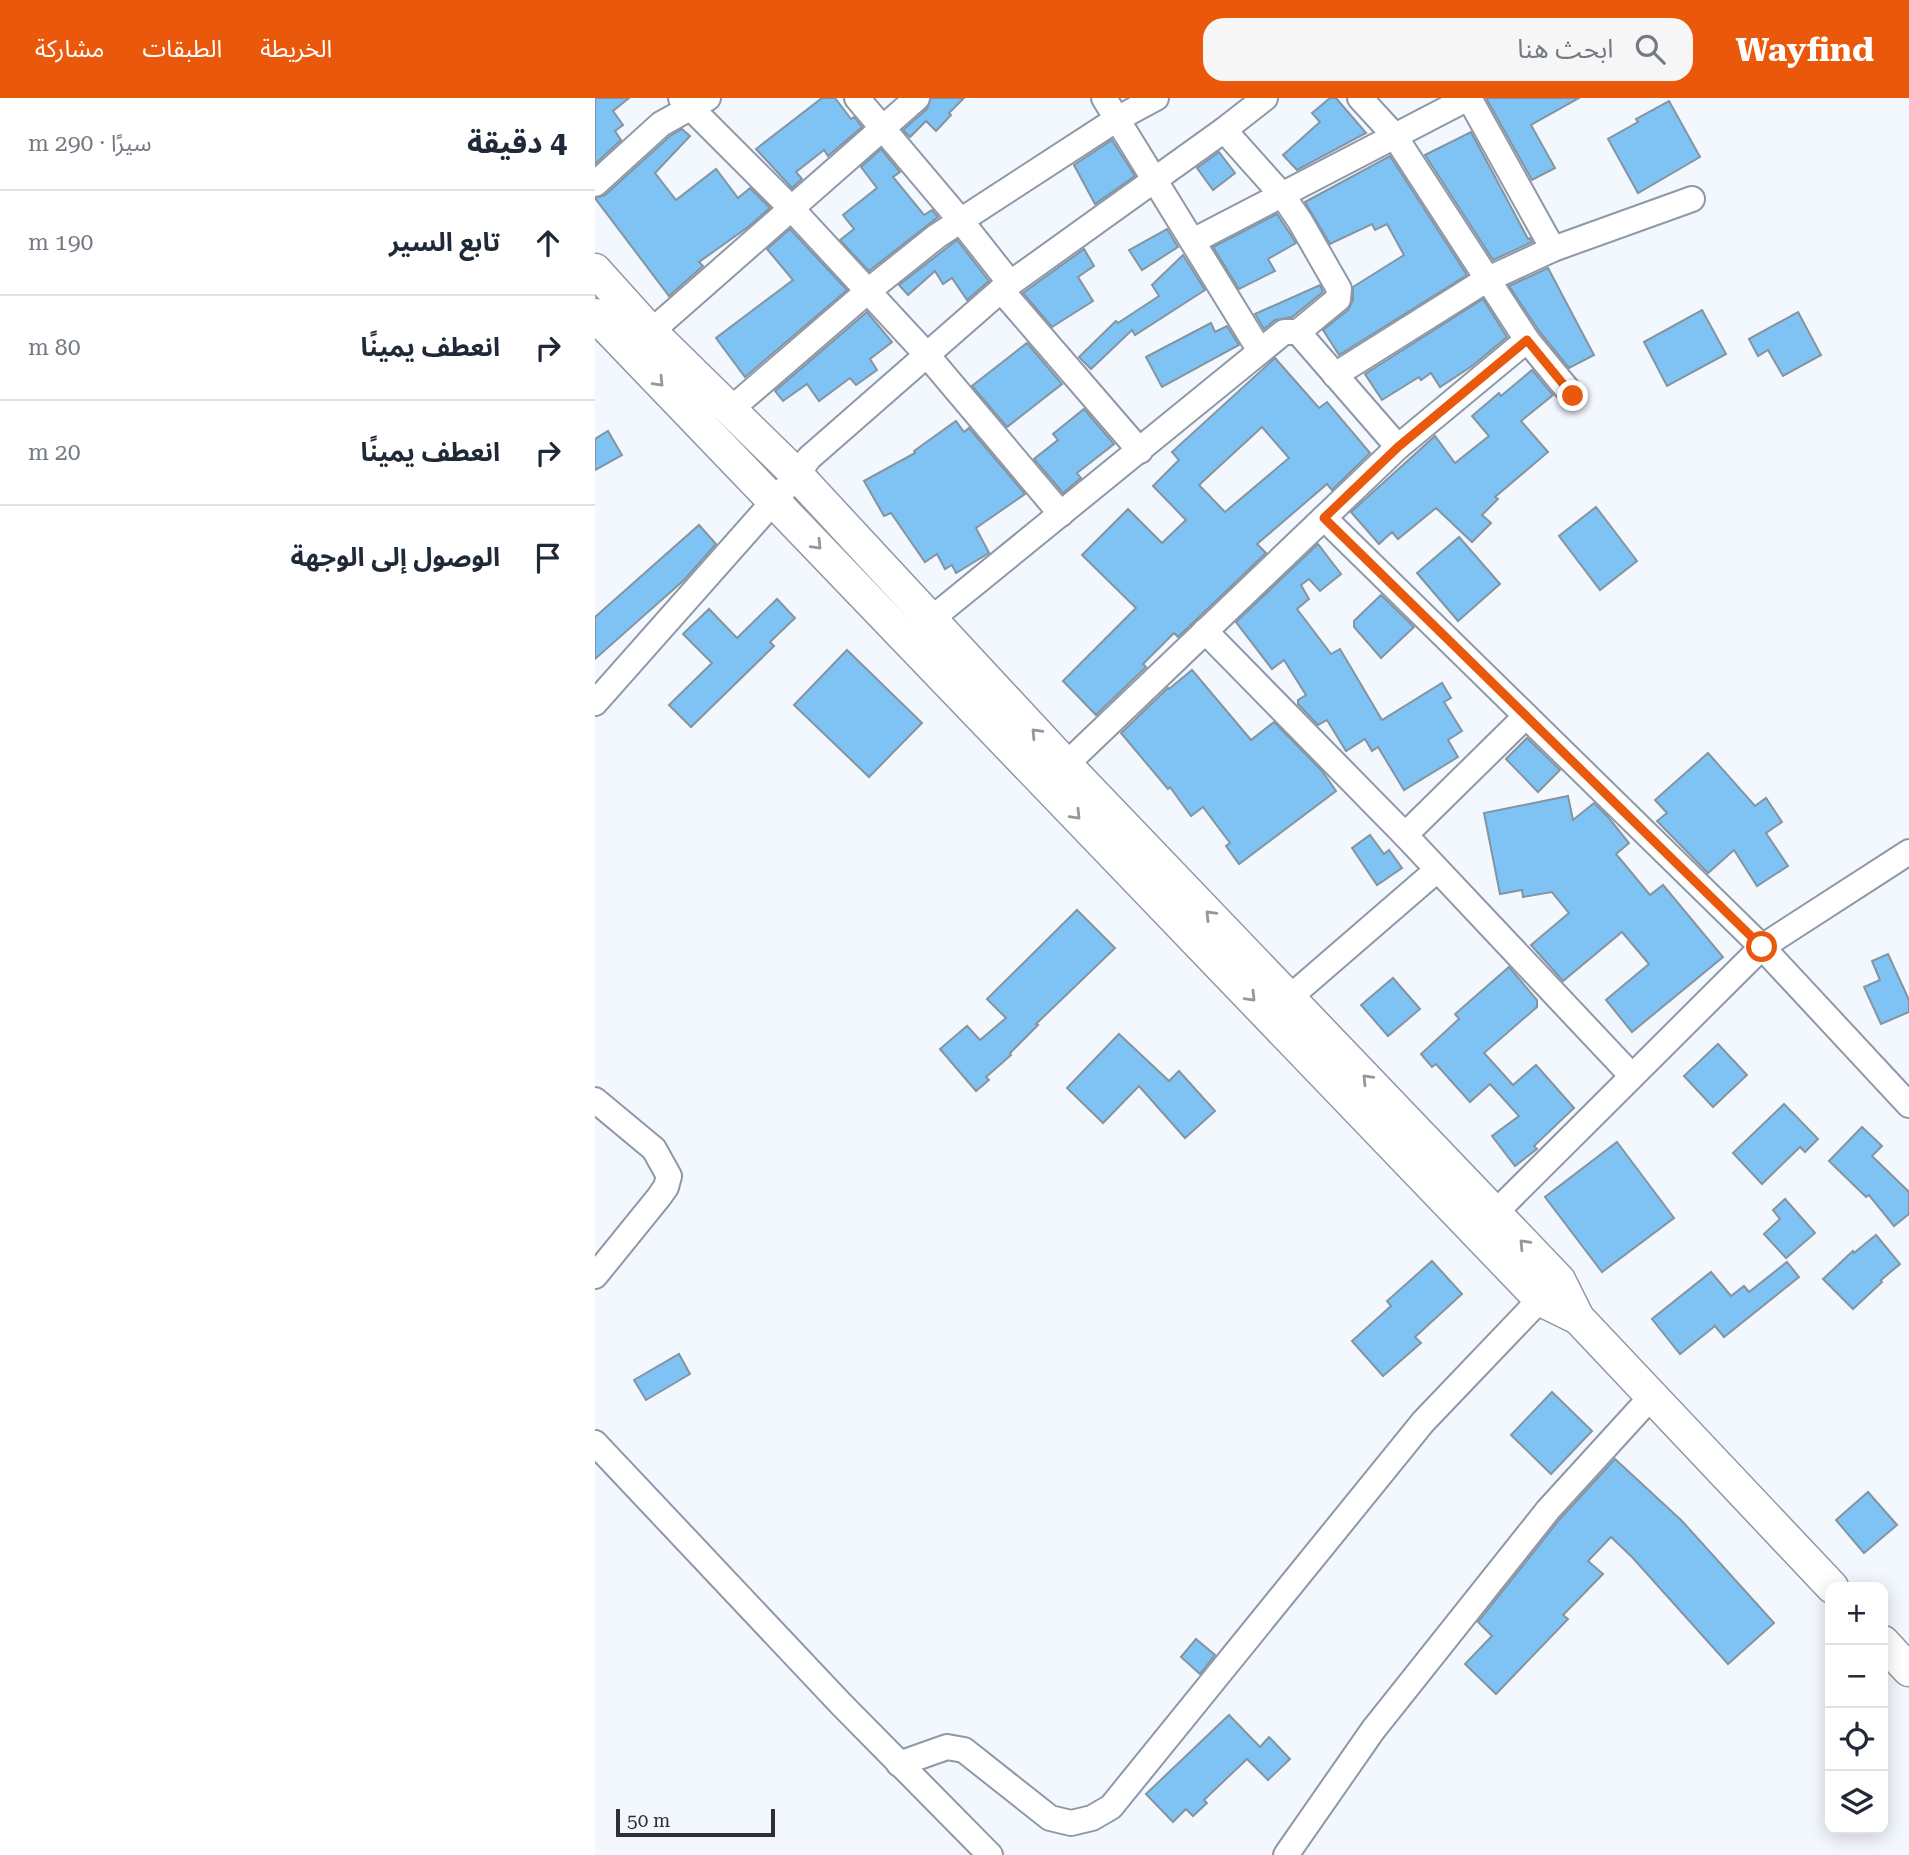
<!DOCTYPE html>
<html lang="ar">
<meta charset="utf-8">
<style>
:root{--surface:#fff;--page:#f6f6f7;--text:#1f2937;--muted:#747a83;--line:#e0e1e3;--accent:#ea580c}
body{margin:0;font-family:"Roboto Serif","Noto Sans Arabic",serif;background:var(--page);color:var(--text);direction:rtl}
.controls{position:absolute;right:21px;bottom:21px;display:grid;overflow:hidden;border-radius:14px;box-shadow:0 4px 18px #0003}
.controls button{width:63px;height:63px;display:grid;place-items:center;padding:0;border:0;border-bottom:2px solid var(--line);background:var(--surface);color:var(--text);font:35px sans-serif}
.scale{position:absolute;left:21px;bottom:18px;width:159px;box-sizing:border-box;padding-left:7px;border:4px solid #2d3137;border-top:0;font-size:19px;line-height:24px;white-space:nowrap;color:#2d3137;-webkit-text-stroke:5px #f3f7fe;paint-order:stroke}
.stop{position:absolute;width:21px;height:21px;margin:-16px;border:5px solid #ea580c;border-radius:50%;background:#fff}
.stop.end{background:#ea580c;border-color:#fff;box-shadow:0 2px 7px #0008}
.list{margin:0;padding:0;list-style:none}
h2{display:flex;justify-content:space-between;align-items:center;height:91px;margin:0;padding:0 28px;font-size:30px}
h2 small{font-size:23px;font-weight:400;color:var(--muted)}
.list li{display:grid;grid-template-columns:46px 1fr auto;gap:21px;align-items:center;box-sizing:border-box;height:105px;padding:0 28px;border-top:2px solid var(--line)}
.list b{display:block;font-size:26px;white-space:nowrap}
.list em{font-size:23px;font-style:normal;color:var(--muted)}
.icon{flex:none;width:38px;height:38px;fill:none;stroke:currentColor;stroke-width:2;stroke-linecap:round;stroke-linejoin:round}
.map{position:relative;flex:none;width:1314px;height:1757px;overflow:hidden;direction:ltr}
header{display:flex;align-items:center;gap:42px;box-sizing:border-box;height:98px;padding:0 35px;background:var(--accent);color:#fff}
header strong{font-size:33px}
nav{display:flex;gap:38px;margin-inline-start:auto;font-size:24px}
.search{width:490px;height:63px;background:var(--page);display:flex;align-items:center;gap:18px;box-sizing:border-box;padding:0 24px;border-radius:21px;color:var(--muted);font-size:26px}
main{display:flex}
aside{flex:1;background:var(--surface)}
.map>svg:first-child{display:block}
.building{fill:#7fc3f5;stroke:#8494a0;stroke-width:2;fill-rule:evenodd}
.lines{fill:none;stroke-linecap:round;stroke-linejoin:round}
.minor-casing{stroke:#8e98a8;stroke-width:28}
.major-casing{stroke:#8e98a8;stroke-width:35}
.minor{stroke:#fff;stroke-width:24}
.major{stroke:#fff;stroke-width:32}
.oneway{stroke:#96989b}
.route{stroke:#ea580c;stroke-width:9}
</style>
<header>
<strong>Wayfind</strong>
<div class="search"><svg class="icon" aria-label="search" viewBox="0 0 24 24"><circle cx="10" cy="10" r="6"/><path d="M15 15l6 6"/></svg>ابحث هنا</div>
<nav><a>الخريطة</a><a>الطبقات</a><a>مشاركة</a></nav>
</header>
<main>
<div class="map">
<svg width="1314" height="1757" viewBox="0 0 1314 1757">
<rect width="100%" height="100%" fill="#f3f7fe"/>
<g class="building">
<path d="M0,0h34l-16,13 10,14 -8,6 6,9 -26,24z"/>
<path d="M227,0h13l16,21 3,-2 8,10 -34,29 -4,-6 -28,22 6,7 -10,9 -36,-39z"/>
<path d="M336,0h33l-15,15 2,2 -15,16 -10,-10 -16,16 -7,-7 24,-21z"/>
<path d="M735,0h6l30,35 -69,37 -14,-15 37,-33 -8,-9z"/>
<path d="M891,0h93l-48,27 24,43 -23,12z"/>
<path d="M1074,3l31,56 -62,36 -30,-54 30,-17 -2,-3z"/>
<path d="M87,31l8,7 -35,37 21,27 40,-31 22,29 12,-10 20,20 -22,19 -49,35 4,4 -34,30 -74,-98 10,-3 65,-59z"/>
<path d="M876,34l57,107 2,-1 2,4 -39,18 -68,-105z"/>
<path d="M517,42l23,36 -40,28 -21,-39z"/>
<path d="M286,51l19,23 -7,5 31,38 8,-5 6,7 -69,54 -29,-31 14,-11 -11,-14 34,-27 -16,-21z"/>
<path d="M624,54l16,21 -22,17 -16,-22z"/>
<path d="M795,58l77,119 -128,80 -16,-25 25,-20 5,-10v-13l51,-32 -17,-31 -12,6 -3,-6 -42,20 -25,-42z"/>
<path d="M682,116l19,29 -28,16 7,12 -36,18 -26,-42z"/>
<path d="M195,131l57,61 -102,87 -29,-39 77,-58 -26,-31z"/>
<path d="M572,131l11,18 -36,23 -13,-20z"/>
<path d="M362,142l32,41 -22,19 -15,-22 -9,6 -8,-13 -27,24 -9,-10z"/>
<path d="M489,151l10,17 -16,11 15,24 -41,26 -29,-34z"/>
<path d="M588,157l22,35 -70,45 -3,-5 -41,39 -12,-12 37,-36 2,2 41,-27 -7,-11z"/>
<path d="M953,170l46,87 -25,13 -30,-37 -30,-45z"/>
<path d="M725,187l3,7 -31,25 -17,3 -11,9 -9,-15z"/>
<path d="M888,201l24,38 -35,29 -32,21 -9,-14 -10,7 -2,-3 -37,23 -17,-26z"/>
<path d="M1107,212l24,44 -59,32 -23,-44z"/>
<path d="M272,214l25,30 -22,17 7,11 -21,15 -6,-7 -31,23 -12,-17 -24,17 -8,-10z"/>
<path d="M1203,214l23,43 -38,21 -15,-26 -10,6 -9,-17z"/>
<path d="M616,225l4,9 12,-6 12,19 -77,42 -16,-30z"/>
<path d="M432,245l35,41 -55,43 -35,-41z"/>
<path d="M680,260l44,50 8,-6 43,51 -38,37 -5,-6 -70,60 9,9 -88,84 -4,-4 -31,31 3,3 -50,48 -33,-34 73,-73 -54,-53 46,-46 34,34 24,-23 -33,-34 26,-26 -7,-8zM667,329l27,31 -64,54 -26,-27z"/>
<path d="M937,272l21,25 -32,26 27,31 -53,45 3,2 -16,16 9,8 -19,19 -36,-34 -38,31 -6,-7 -13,12 -28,-32 84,-76 20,27 34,-27 -17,-20 27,-23 2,3z"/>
<path d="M489,311l30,35 -37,29 4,5 -18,15 -29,-34 24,-19 -5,-6z"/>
<path d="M361,323l8,11 5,-4 56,66 -49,34 13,25 -33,20 -4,-8 -7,4 -8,-15 -12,8 -34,-49 -7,3 -20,-35 51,-28 -1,-2z"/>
<path d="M13,333l14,24 -27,15v-31z"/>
<path d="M1001,409l41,54 -37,29 -41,-54z"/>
<path d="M104,427l17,19 -32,36 -89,79v-42z"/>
<path d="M864,439l41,47 -42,37 -41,-48z"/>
<path d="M723,446l23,30 -21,17 -11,-12 -8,6 8,14 -12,10 34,45 9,-5 42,71 60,-37 9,15 -7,4 18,29 -14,9 10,17 -54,33 -26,-43 -6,4 -7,-12 -19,12 -19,-31 -9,5 -20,-21v-4l8,-5 -22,-35 -12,9 -36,-47z"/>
<path d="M786,497l33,32 -33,31 -27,-31v-6z"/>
<path d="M182,501l18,19 -25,24 4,4 -83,81 -22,-22 43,-42 -29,-29 26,-25 28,29z"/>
<path d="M252,552l75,73 -53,54 -75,-72z"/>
<path d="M597,572l59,70 23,-18 48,49 14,20 -97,73 -13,-18 4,-3 -27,-36 -12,9 -21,-29 -2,2 -47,-56 47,-45 1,1z"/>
<path d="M932,640l33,32 -22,22 -32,-33z"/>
<path d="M1113,655l47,53 11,-8 16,24 -16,11 22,33 -31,20 -23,-36 -26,23 -51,-52 10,-8 -12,-13z"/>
<path d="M973,698l5,24 21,-17 14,14 21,26 -13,11 34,41 13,-10 60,72 -91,75 -26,-32 43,-36 -27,-32 -59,49 -32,-36 38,-32 -17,-21 -29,5 -1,-7 -22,4 -16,-81z"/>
<path d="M775,737l14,19 5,-4 13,18 -25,17 -25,-37z"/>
<path d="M482,812l38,38 -79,76 2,1 -28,28 1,2 -25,22 3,3 -13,11 -36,-42 27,-23 13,14 26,-22 -19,-19z"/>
<path d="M1293,856l21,46v12l-28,12 -17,-37 16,-7 -8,-19z"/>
<path d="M914,869l28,33v7l-53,46 29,32 23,-20 38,43 -40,38 3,3 -22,17 -23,-30 27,-20 -29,-32 -20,18 -34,-38 -4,3 -11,-13 38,-35 -4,-5z"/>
<path d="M798,880l27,31 -32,27 -27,-31z"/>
<path d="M524,936l50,47 10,-10 36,40 -30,27 -46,-52 -36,37 -36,-35z"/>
<path d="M1123,946l29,31 -34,32 -29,-31z"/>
<path d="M1189,1006l34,35 -13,13 -5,-5 -38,37 -29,-31z"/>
<path d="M1267,1029l20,19 -10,10 37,36v22l-15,12 -25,-31 -3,2 -37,-36z"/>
<path d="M1022,1044l57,76 -72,54 -57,-75z"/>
<path d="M1190,1101l30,34 -29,25 -22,-24 16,-15 -7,-9z"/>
<path d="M1281,1137l24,29 -19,16 1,2 -29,27 -30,-30 30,-28 1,2z"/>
<path d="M837,1163l30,33 -47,43 6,6 -38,33 -31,-35 39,-35 -4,-5z"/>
<path d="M1192,1164l12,15 -75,60 -9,-11 -35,28 -28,-35 59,-47 20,24 13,-10 5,6z"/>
<path d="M84,1256l11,20 -44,26 -12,-20z"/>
<path d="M957,1294l40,39 -41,43 -40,-39z"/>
<path d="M1020,1361l67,62 92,102 -46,41 -96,-107 -21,-20 -23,24 15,13 -40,41 5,4 -72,75 -31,-30 27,-28 -14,-14 81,-102z"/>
<path d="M1273,1394l29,33 -33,28 -28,-33z"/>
<path d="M601,1541l19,16 -15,19 -19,-17z"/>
<path d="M634,1617l31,32 9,-10 21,22 -22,21 -21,-21 -43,41 3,3 -14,13 -7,-7 -13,13 -27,-28z"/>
</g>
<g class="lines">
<g class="minor-casing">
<g id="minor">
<path d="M86,0l110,110 136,147 134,159"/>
<path d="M262,0l104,123 49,62"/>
<path d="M509,0l156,253"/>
<path d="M874,0l84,151"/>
<path d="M629,32l59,66 17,25 39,68 -1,10 -40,33"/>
<path d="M0,86l66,-60 47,-26"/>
<path d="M598,143l275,-143"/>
<path d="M406,192l139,161"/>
<path d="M932,242l46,56"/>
<path d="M42,246l280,-246"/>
<path d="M740,277l151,-95 67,-31 139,-50"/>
<path d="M135,312l138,-119 69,-55 180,-117 39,-21"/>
<path d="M729,420l438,429 -267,266"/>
<path d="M335,522l354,-288h14l100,115"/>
<path d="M610,533l200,204 121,-119"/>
<path d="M0,605l202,-228 12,-17 192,-168 223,-160 41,-32"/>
<path d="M459,678l344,-329 129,-107 -133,-205 -34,-37"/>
<path d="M810,737l227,241"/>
<path d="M1314,754l-147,95 147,158"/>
<path d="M694,900l148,-128"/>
<path d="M0,1002l59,49 15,27 -3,11 -7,10 -64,79"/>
<path d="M0,1345l246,261 149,151"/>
<path d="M304,1666l48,-17 17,3 86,68 21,5 21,-5 19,-11 312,-385 128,-134"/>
<path d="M691,1757l87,-125 175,-220 104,-114"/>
</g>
</g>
<g class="major-casing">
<g id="major">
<path d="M0,172l55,61 147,144 269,290 493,515 19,38 254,269"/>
<path d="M0,217l946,985 37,18"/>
<path d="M1288,1544l26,28"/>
</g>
</g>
<use href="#minor" class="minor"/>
<use href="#major" class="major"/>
</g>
<defs><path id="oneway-chevron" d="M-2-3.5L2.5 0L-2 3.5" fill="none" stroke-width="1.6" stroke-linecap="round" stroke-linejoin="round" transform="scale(1.75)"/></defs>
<g class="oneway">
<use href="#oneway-chevron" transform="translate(64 284) rotate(46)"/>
<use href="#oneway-chevron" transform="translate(222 447) rotate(46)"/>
<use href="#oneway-chevron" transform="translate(441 635) rotate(-133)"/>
<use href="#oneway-chevron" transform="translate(481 717) rotate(46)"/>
<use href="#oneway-chevron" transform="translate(615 817) rotate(-134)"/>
<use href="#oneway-chevron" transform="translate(656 899) rotate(46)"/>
<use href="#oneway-chevron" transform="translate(772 981) rotate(-134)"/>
<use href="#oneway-chevron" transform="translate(929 1146) rotate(-133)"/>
</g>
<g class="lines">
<path class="route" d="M978,298l-46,-56 -129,107 -74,71 438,429"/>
</g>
</svg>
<div class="controls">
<button>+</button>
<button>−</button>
<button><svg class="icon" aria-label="locate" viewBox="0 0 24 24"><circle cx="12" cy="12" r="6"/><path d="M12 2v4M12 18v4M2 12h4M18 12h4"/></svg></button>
<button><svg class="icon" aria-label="layers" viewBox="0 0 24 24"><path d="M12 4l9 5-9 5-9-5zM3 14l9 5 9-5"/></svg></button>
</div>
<div class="scale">50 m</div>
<div class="stop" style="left:1167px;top:849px"></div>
<div class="stop end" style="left:978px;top:298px"></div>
</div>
<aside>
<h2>4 دقيقة<small>سيرًا · 290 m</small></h2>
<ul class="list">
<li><svg class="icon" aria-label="ahead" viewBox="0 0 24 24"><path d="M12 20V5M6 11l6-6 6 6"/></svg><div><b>تابع السير</b></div><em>190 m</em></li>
<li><svg class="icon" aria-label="right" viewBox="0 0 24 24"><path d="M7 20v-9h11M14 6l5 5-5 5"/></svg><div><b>انعطف يمينًا</b></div><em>80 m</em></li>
<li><svg class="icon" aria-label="right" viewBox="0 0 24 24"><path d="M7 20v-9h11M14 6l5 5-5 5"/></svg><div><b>انعطف يمينًا</b></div><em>20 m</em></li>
<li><svg class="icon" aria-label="arrive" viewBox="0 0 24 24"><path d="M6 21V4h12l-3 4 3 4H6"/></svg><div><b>الوصول إلى الوجهة</b></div></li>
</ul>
</aside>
</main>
